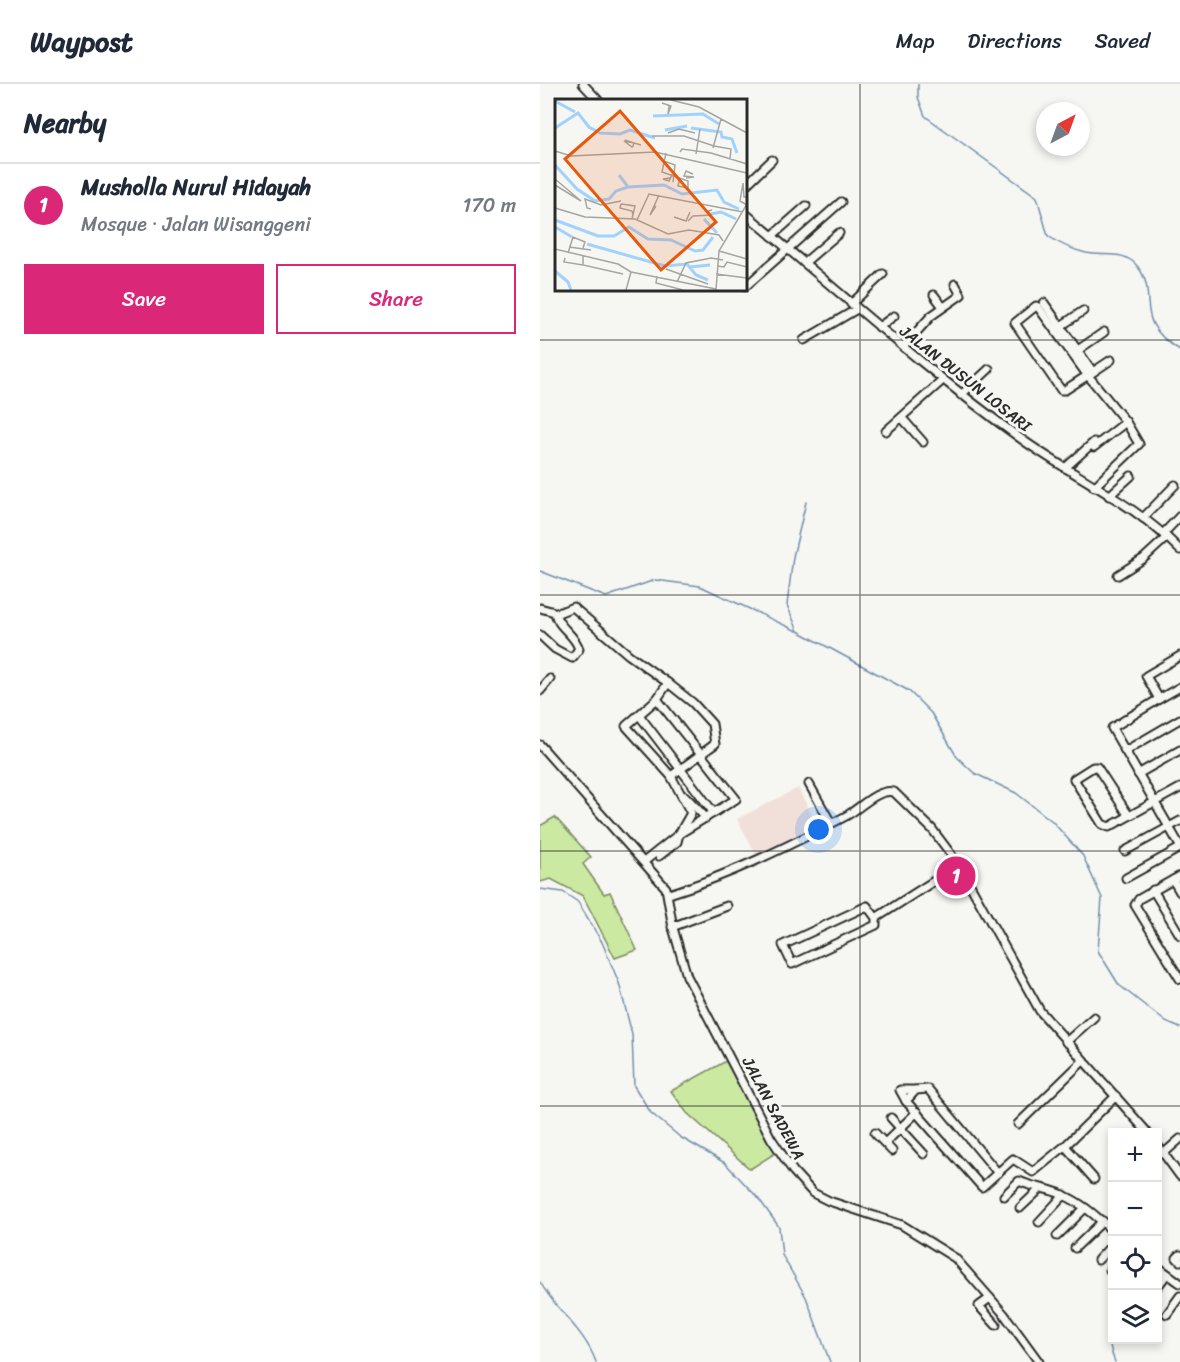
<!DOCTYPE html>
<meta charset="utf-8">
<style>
:root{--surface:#fff;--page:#f6f6f7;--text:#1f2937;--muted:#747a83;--line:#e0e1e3;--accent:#db2777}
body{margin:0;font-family:Sriracha,sans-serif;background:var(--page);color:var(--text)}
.controls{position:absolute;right:18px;bottom:18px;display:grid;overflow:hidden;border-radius:0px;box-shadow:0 3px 9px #0003}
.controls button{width:54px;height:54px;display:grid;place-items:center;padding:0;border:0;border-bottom:2px solid var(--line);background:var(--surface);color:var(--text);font:30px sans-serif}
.compass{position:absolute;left:496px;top:18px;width:54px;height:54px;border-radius:50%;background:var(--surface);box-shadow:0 3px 9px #0003;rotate:41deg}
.you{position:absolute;left:279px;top:746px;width:21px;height:21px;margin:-15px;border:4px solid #fff;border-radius:50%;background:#1a73e8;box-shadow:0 0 0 9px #1a73e833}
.badge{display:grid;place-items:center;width:39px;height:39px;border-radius:50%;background:var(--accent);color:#fff;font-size:20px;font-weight:700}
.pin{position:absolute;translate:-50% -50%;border:3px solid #fff;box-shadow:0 2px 6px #0006}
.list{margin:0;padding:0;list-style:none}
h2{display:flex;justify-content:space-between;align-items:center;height:78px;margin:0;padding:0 24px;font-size:26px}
h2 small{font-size:20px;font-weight:400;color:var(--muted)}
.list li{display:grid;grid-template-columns:39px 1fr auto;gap:18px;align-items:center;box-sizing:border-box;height:84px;padding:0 24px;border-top:2px solid var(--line)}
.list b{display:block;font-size:22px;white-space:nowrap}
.list p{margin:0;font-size:20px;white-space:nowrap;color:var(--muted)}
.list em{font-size:20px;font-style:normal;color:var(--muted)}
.actions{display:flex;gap:12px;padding:18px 24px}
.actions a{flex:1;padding:14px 0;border:2px solid var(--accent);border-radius:0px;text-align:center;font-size:21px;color:var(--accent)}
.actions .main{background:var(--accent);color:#fff}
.icon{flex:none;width:33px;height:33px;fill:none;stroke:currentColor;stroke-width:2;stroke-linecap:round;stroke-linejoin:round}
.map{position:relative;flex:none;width:640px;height:1278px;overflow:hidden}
header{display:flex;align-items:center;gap:36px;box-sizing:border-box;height:84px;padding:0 30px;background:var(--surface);border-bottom:2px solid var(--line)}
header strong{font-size:28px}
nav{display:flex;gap:33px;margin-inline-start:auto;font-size:21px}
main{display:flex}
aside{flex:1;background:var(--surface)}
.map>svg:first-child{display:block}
.built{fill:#f1e0da}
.green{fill:#cbe9a0;stroke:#7b8a66;stroke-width:1.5}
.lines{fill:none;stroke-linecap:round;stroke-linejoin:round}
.stream{stroke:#728faa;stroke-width:1.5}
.street-casing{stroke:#2b2b2b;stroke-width:11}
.street{stroke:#f6f6f2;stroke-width:7}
.grid{fill:none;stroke:#2b2b2b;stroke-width:1.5;stroke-opacity:0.55}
.labels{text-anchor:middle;stroke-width:6;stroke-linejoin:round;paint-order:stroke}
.street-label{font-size:16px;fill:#2b2b2b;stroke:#f6f6f2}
.inset-river{fill:none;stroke:#a1d2fe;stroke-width:3}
.inset-road{fill:none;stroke:#a5a5a2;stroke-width:1.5}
.view{fill:#e8590c;fill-opacity:0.15;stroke:#e8590c;stroke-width:3}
.inset-edge{fill:none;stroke:#2b2b2b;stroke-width:3}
</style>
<header>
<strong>Waypost</strong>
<nav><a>Map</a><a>Directions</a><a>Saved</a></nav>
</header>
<main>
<aside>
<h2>Nearby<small></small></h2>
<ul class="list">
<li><span class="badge">1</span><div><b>Musholla Nurul Hidayah</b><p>Mosque · Jalan Wisanggeni</p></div><em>170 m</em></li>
</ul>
<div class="actions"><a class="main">Save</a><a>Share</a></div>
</aside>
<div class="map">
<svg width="640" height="1278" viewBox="0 0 640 1278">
<rect width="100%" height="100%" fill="#f6f6f2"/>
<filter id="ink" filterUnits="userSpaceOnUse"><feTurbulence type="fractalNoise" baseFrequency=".0167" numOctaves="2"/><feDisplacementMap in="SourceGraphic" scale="12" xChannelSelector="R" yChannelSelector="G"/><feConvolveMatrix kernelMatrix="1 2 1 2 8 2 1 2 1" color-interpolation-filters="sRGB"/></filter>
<g filter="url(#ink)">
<path class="built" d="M258,704l18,36 -59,32 -20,-37z"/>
<g class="green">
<path d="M15,733l36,40 -8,7 21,30 6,-2 27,58 -22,8 -32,-62 -32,-17 -11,3v-56z"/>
<path d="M188,976l49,92 -27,17 -63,-56 -16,-22z"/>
</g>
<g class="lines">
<g class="stream">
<path d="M378,0v13l7,19 112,81 11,39c10,7 26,14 38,17 19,4 38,-4 52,14 22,29 -8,53 42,83"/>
<path d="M266,418l-13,55 -6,48 11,26 111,60 22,22 26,44 17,16 42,20 36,28 31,35 19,42 -4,53 21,34 47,37 14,6"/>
<path d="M0,487l66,26 49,-17 45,6 97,45"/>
<path d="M0,805l23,3 15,10 24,40 17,41 13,51 2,52 17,27 29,24 45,26 34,36 20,28 3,28 24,42 24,65"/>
<path d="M618,1178l6,5"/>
<path d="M0,1198c16,29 44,47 56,80"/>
<path d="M572,1210c-1,27 -8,41 3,68"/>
</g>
<g class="street-casing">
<g id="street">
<path d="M43,0l15,16"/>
<path d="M206,101l26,-25"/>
<path d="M206,130c91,75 178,155 274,224 52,38 115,65 160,112"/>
<path d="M232,152l34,-30"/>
<path d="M264,179l35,-30"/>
<path d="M206,202l95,-84"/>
<path d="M394,211l9,12"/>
<path d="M504,219l49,69 -28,18h-4l-46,-67 21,-17 2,1 50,69 2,2 36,44"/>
<path d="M311,220l32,-30"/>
<path d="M521,242l22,-15"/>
<path d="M339,243l15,-11"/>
<path d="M264,256l53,-31"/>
<path d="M363,263l28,-31 30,-21 -6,-11"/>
<path d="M538,266l26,-18"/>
<path d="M553,288l18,-12"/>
<path d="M421,311l28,-26"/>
<path d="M362,334l21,24"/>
<path d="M346,347l57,-51"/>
<path d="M554,363l32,-25 13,22 -45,43"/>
<path d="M525,384l29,-26"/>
<path d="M569,412l22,-20"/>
<path d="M603,434l32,-33"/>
<path d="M623,450l17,-18"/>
<path d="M578,491l25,-16 24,-22"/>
<path d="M0,524l18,5 15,-6 56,48 39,28"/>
<path d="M0,551l15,14 17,9 7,-9c-4,-15 -21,-21 -24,-36"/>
<path d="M640,572l-34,20 13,23 -47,29 68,118"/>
<path d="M0,607l10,-12"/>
<path d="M117,615l79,100 -57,35 -2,8 -18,14"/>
<path d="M619,615l21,-12"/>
<path d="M99,631l75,98"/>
<path d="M0,661l126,143 7,40 14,48 84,162 22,33 20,22 16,8 73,24 53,33 49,56 35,48"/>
<path d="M585,667l55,-32"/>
<path d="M598,690l42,-24"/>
<path d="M269,700l22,39"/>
<path d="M145,712l21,22"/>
<path d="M589,732l-32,-49h-4l-19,12 28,45 7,3 71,-39"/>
<path d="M585,767l55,-30"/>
<path d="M105,777l34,-27 12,-21 -20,-37 -45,-50 31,-27 11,-16 25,20 19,21 3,20 -44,32"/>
<path d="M640,792l-41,23 -4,6 45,74"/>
<path d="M586,794l54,-30"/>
<path d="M633,796l7,12"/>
<path d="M613,806l27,45"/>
<path d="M129,810c61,-19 120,-48 177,-78 13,-7 32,-28 48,-24l38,37 27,36 81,146 107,121"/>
<path d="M336,834v7l-84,39 -9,-19 84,-39 9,12 83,-53"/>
<path d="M132,843l55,-21"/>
<path d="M526,958l28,-25"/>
<path d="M366,1017l-6,-11h16"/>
<path d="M351,1034l33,36"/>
<path d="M478,1040l65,-63"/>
<path d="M335,1049l17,18"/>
<path d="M345,1059l32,-31"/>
<path d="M618,1062l22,30"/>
<path d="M623,1070l17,-15"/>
<path d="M458,1089l-70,-84 -12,1 -10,11 76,86 31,-28 20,13 32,-26"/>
<path d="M554,1095l-29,-33 51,-50"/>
<path d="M464,1112l15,-15c15,7 30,7 44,14 19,8 35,22 49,36"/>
<path d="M480,1124l19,-18"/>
<path d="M499,1138l25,-27"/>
<path d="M517,1152l28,-28"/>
<path d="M535,1164l28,-27"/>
<path d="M640,1171l-3,3 3,3"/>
<path d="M558,1176l14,-15"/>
<path d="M618,1183l22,16"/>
<path d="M570,1186l2,-3"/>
<path d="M618,1202l9,-12"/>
<path d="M450,1214l-11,8 17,19"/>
<path d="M627,1230l13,-18"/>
</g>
</g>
<use href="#street" class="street"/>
</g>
</g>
<path class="grid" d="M320,0v1278M0,256h640M0,511h640M0,767h640M0,1022h640"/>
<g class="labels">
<g class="street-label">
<text transform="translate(426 294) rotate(38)" y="6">JALAN DUSUN LOSARI</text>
<text transform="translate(234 1024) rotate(62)" y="6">JALAN SADEWA</text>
</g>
</g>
<g transform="translate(15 15)">
<rect width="192" height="192" fill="#f6f6f2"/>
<path class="inset-river" d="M0,2l20,11M98,17l50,-2 16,10M0,29l23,-15 11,14 11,6 20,1 10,-4 25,8M136,29l30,4 1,5 10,2 5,14M110,31l22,-4M0,66l22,24 18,12 14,-2 7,-8 12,-4M64,76l9,12 36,-2 18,9 35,-4 7,12 15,7M156,115l10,-2 15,7M149,120l13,14M0,121l43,16h16l15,-9 19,12 23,1 24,11 8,-1 10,-13M0,128l17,10M32,145l78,22 22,-2 9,11 12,5M135,168l20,-2M0,172l13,11 3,8"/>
<path class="inset-road" d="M116,1l28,7 48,26M107,4l9,3 -3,8 1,-8M113,34l11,-4 16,4M97,37h32l30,10M70,41l9,3 -1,3 -1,1 -8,-6 10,2 7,2M159,47l17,3 -1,10M158,49l8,-29M0,52l16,5 84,-4 92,21M125,53l2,-3 29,4 36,11M111,54l-4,19 26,9v7l-10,-2 2,-8M141,55l4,-25M109,62l11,4 -2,17M115,79l-7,1 6,2 3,-6v-1M131,79l8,-1 -10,-1 2,-5 7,3M0,80l26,22 -26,-16M66,105l14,2 -3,13M66,105l-1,4 12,3 1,4M192,106l-7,-4 3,-18 1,14h3M101,107l-6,9 9,-20M0,109l30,9 50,2 33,15 21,-4 30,5 4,6M36,110l-4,-1 -2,-9 16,6 20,-4M119,118l12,4 4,-9M82,121l12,-26 94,18M133,122l5,-5 18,-1 -3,-4 4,-1M14,148l22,3M0,150l63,15 13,8M164,152l28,8M13,154l5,-16 12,5 -2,6M28,157v9l40,9M10,159l-1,4 19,3M162,167l7,1 3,-5 20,5M111,170l42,15M76,173l85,17M161,175l31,4M102,177l-1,7 27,7M122,183l9,-19 25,-5 12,2M71,191l5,-18M161,191l3,-39 28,-47"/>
<path class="view" d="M65,12l96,111 -55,48 -96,-111z"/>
<rect width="192" height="192" class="inset-edge"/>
</g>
</svg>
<div class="controls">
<button>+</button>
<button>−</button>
<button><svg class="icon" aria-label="locate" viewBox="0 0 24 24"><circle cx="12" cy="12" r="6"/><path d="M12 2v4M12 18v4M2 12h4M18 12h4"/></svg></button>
<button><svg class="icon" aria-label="layers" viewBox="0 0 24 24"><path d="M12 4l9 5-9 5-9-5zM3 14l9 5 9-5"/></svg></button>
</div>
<svg class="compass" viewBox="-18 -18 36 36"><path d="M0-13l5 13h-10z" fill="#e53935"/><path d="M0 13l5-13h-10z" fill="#747a83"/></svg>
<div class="you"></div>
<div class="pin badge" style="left:416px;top:792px">1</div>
</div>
</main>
